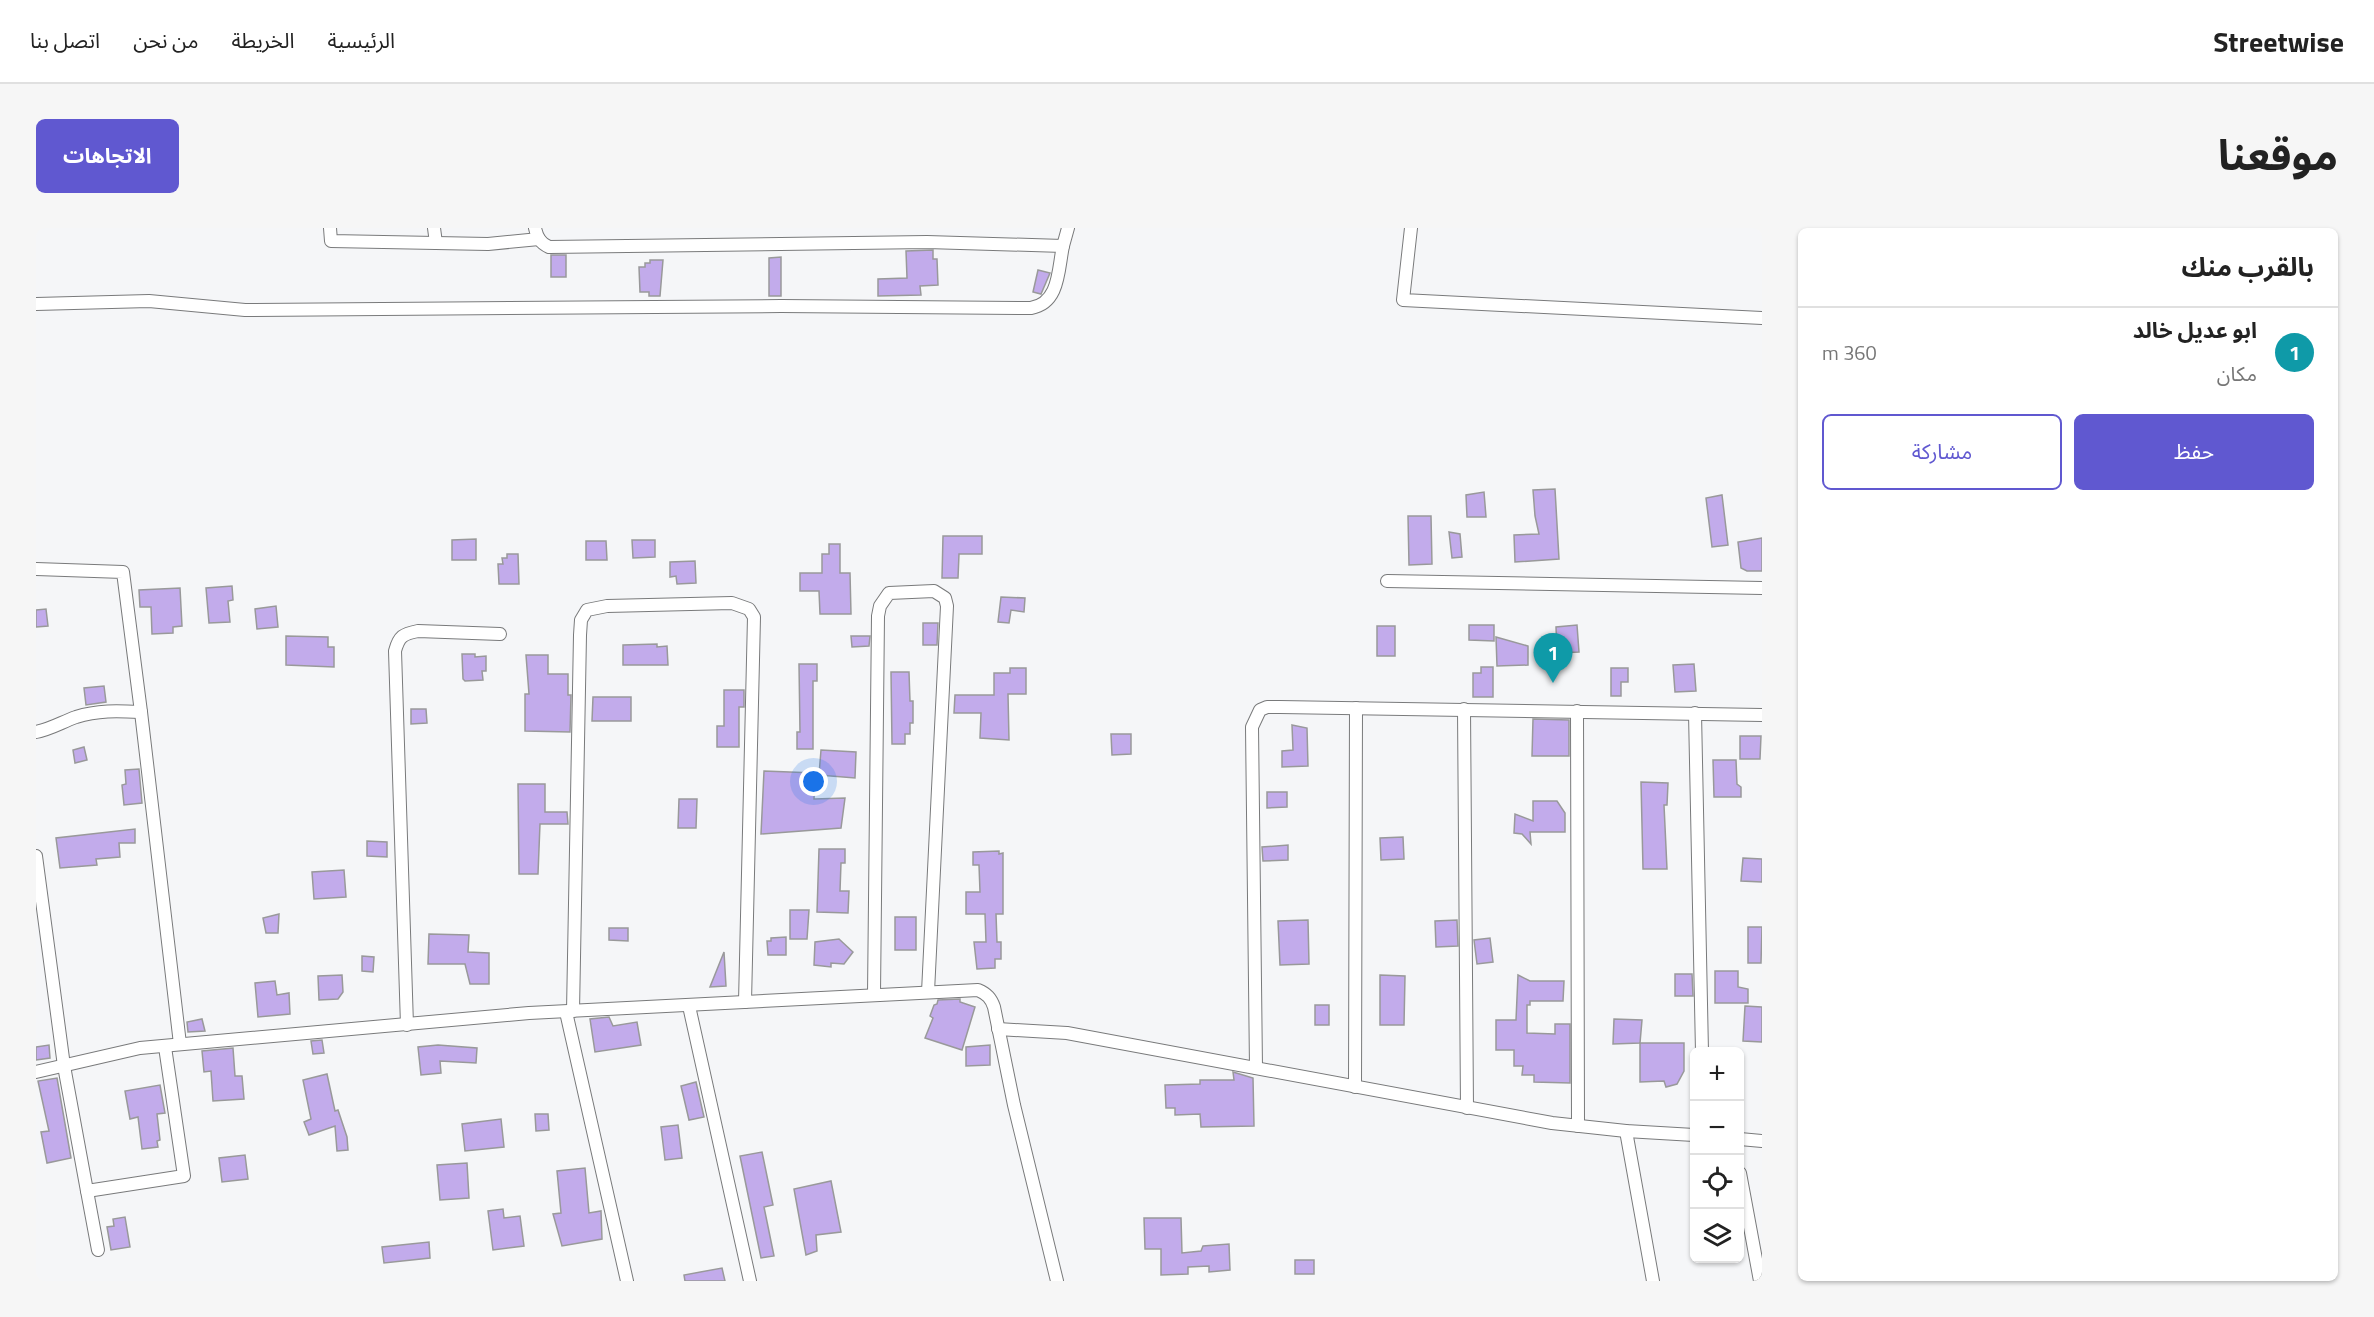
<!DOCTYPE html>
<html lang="ar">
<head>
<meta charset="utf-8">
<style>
	:root { --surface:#fff; --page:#f6f6f6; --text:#222; --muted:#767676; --line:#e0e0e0; --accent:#6058d0 }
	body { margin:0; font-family:"Titillium Web","Noto Sans Arabic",sans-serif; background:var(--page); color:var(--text); direction:rtl }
	.controls { position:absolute; right:18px; bottom:18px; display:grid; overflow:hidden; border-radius:9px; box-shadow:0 2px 4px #0004 }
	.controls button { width:54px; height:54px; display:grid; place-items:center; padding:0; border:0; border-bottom:2px solid var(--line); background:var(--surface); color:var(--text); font:30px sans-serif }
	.you { position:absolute; left:778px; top:554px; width:21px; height:21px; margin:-15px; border:4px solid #fff; border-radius:50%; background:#1a73e8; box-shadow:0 0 0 9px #1a73e833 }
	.badge { display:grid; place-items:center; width:39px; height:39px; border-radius:50%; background:var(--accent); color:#fff; font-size:20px; font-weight:700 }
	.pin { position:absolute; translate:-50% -50px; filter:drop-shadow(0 2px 3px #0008) }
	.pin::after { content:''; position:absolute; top:32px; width:21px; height:18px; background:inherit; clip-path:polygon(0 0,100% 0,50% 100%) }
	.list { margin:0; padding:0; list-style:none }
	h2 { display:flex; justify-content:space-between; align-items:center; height:78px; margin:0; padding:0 24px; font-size:26px }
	h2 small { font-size:20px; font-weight:400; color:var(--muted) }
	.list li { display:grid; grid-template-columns:39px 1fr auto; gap:18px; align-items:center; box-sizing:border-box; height:90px; padding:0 24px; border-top:2px solid var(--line) }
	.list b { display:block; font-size:22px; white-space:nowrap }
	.list p { margin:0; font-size:20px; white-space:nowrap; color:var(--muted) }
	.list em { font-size:20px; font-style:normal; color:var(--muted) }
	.actions { display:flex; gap:12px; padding:18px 24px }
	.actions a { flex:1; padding:14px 0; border:2px solid var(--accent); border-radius:9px; text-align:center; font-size:21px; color:var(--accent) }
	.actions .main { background:var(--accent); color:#fff }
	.icon { flex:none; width:33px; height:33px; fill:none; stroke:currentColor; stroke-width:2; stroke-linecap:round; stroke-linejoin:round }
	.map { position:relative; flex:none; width:1726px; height:1053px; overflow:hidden; direction:ltr; border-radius:9px }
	header { display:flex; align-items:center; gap:36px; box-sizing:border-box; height:84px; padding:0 30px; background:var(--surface); border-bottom:2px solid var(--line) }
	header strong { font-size:28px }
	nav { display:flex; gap:33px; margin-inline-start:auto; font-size:21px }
	.intro { display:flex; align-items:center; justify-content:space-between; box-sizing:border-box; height:144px; padding:0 36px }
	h1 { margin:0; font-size:42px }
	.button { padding:15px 27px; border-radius:9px; background:var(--accent); color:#fff; font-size:21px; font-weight:700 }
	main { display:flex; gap:36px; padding:0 36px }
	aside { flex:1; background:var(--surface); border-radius:9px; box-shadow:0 2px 4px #0004 }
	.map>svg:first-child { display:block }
</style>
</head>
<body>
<header>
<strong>Streetwise</strong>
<nav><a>الرئيسية</a><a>الخريطة</a><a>من نحن</a><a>اتصل بنا</a></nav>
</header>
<div class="intro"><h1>موقعنا</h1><a class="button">الاتجاهات</a></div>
<main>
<aside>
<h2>بالقرب منك<small></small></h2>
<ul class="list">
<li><span class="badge" style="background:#0f9aa8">1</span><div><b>ابو عديل خالد</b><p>مكان</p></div><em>360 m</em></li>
</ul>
<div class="actions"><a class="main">حفظ</a><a>مشاركة</a></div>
</aside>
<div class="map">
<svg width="1726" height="1053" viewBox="0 0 1726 1053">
	<rect width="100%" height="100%" fill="#f5f6f8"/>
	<!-- building -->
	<g fill="#c2abeb" stroke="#99999a" stroke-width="1.5">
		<path d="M897 22V31H901L902 57 884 58 885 67 842 68V51L871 50 870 23Z"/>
		<rect x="515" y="27" width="15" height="22"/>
		<path d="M745 29V68H733V30Z"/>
		<path d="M614 32H627L624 68H613V64H604L603 39H609V35H614Z"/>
		<path d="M1002 42 1014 45 1005 66 997 64Z"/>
		<path d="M1519 261 1523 331 1479 334 1478 307 1503 306 1499 288 1497 262Z"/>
		<path d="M1448 264 1450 289H1431L1430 267Z"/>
		<path d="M1686 267 1692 317 1676 319 1670 270Z"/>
		<path d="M1372 288H1395L1396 336 1373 337Z"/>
		<path d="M1413 304 1424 306 1426 329 1416 330Z"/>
		<path d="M907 308H946V326H923L922 350H906Z"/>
		<path d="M1726 310V343H1711L1705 340 1702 314Z"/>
		<path d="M440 311V332H416V312Z"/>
		<path d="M596 312H619V329L597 330Z"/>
		<path d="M550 313H570L571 332H550Z"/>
		<path d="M793 316H804V345H814L815 386H784L783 363H764V345H786V326H793Z"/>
		<path d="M471 326H482L483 356H463L462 336H467L466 330H471Z"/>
		<path d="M659 333 660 355 641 356 640 348 634 349V334Z"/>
		<path d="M196 358 197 372 192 373 194 394 173 395 170 360Z"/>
		<path d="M144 360 146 398 137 399V405L116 406 115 379H104L103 362Z"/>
		<path d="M965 369 989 370 988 384 975 382 973 395 962 394Z"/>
		<path d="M240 378 242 399 221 401 219 381Z"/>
		<path d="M10 381 12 398 0 399V382Z"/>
		<path d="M887 395H902L901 417H887Z"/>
		<path d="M1433 397H1458V413L1433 412Z"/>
		<path d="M1541 397 1543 424 1521 425 1520 399Z"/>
		<rect x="1341" y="398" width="18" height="30"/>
		<path d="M250 408 292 409V419H298V439L250 437Z"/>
		<path d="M815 408H834L833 418 816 419Z"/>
		<path d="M1460 409 1492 418V437L1461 438Z"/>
		<path d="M621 416V419L631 418 632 437H587V417Z"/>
		<path d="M426 426H439V429L450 428V443H446L447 452 429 453 427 451Z"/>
		<path d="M490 427H512V446H532V467H535L534 504 489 503V466H493Z"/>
		<path d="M763 436H781V453H777V521H761V504H764Z"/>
		<path d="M1658 436 1660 463 1639 464 1637 437Z"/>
		<path d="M1445 439H1457V469H1437V445H1445Z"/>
		<path d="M974 440H990V466H972L973 512 944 510 945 485H918L919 467H958V445H974Z"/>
		<path d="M1575 440H1592V454H1585V468H1575Z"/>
		<path d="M855 444H873L874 473H877V495H874V506H869V516H856Z"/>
		<path d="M68 458 70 474 50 477 48 460Z"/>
		<path d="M688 462H708V479H703V519H681V498H688Z"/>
		<path d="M557 469H595V493H556Z"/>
		<path d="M375 481H390L391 495 375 496Z"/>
		<path d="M1497 491 1533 492V528H1496Z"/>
		<path d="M1256 497 1271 500 1272 538 1246 539V523L1257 522Z"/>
		<path d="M1075 506H1095V526L1076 527Z"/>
		<path d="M1704 508H1725L1724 531H1704Z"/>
		<path d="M48 519 51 532 39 535 37 522Z"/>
		<path d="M785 522 820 524 819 550 783 547Z"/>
		<path d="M1677 532H1700L1701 556 1705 559V569H1678Z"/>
		<path d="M103 541 106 575 88 577 86 557 90 556 89 542Z"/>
		<path d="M728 543 779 545 778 571 809 570 805 600 725 606Z"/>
		<path d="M1605 554 1632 555 1631 577H1628L1631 641H1607Z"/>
		<path d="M482 556H509V584H531L532 596H504L502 646H483Z"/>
		<path d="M1231 564H1251V579L1231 580Z"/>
		<path d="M643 571H661L660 600H642Z"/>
		<path d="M1497 573H1521L1529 585V604H1494L1495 616 1486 606 1478 605 1479 586 1497 593Z"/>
		<path d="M99 601V615H83L84 629 60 631 61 637 24 640 20 610Z"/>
		<path d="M1367 609 1368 631 1345 632 1344 610Z"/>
		<path d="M331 613 351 614V629L331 628Z"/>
		<path d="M1252 617V632L1227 633 1226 619Z"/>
		<path d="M783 621H809V635H805L804 663H813L812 685 781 684Z"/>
		<path d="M963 623V626L967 625V686H960L961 714H965V731H959V740L941 741 938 714H950L949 686H930V664H944L943 637H937V624Z"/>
		<path d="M1707 630 1726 631V654L1705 653Z"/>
		<path d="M308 642 310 669 278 671 276 644Z"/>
		<path d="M754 682H773L771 711H754Z"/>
		<path d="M243 686 242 705H230L227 690Z"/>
		<rect x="859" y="689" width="21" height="33"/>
		<path d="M1272 692 1273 736 1244 737 1242 693Z"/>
		<path d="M1421 692 1422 718 1400 719 1399 693Z"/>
		<path d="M1712 699H1726L1725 735H1712Z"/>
		<path d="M573 700H592V713L573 712Z"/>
		<path d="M393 706 433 707 432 724 453 725V756H434L429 736H392Z"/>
		<path d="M750 709V727H732L731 713H735V710Z"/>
		<path d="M1454 710 1457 734 1441 736 1438 712Z"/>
		<path d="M803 711 817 724 808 736 795 735V739L778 737 779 714Z"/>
		<path d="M688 724 690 758 674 759Z"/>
		<path d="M326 728 338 729 337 744 326 743Z"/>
		<path d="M1679 743H1702V759L1712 761V775H1679Z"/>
		<path d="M1639 746H1656L1657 768H1639Z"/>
		<path d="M306 747 307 764 302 771 283 772 282 748Z"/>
		<path d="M1344 747 1369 748 1368 797H1344Z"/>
		<path d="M1482 747 1494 753H1528L1527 773H1494V777H1491V805L1519 806V796H1534V855L1498 854V847H1486L1487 838H1478V822H1460V792H1480Z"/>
		<path d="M239 753 241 767 253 765 254 786 222 789 219 755Z"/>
		<path d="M924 771V774L939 779 926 822 889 810 897 790 894 788 898 777 901 776 902 772Z"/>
		<rect x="1279" y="777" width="14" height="20"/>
		<path d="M1709 778 1726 779V814L1707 813Z"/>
		<path d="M573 789 577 798 601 794 605 817 559 824 554 791Z"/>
		<path d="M166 791 169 803 152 804 151 794Z"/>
		<path d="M1578 791 1606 792 1604 815 1577 816Z"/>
		<path d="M286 812 288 825 277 826 275 813Z"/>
		<path d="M1604 815H1648V843L1641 856 1630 859 1628 853 1604 854Z"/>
		<path d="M13 817 14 830 0 832V819Z"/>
		<path d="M402 817 441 820 440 835 404 833 405 845 385 847 382 819Z"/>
		<path d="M954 817V837L930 838V819Z"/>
		<path d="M197 820 199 848H206L208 871 177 873 175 843 168 844 166 823Z"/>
		<path d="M1197 844 1217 850 1218 898 1165 899 1164 886 1139 887V880H1130L1129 857 1164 856V852H1198Z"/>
		<path d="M291 846 299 883 302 882 311 909 312 922 301 923 299 898 273 907 268 894 275 891 267 852Z"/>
		<path d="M21 850 35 930 11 935 5 904 13 903 2 853Z"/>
		<path d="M660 854 668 889 653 892 645 858Z"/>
		<path d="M124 857 129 885 121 886 124 912 121 913 122 919 106 921 102 889 94 891 89 863Z"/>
		<path d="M499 886H512L513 902 500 903Z"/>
		<path d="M465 891 468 919 429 923 426 896Z"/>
		<path d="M642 897 646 930 629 932 625 899Z"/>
		<path d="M726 924 737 977 728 979 738 1028 725 1030 704 928Z"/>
		<path d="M209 927 212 951 186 954 183 930Z"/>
		<path d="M431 935 433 970 404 972 401 937Z"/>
		<path d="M549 940 553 985 565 983 566 1011 526 1018 517 986 525 985 521 943Z"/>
		<path d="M795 953 805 1004 780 1007 781 1023 770 1027 758 961Z"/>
		<path d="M467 981 468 990 484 988 488 1018 457 1022 452 983Z"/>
		<path d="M89 989 94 1019 75 1022 71 999 78 998 77 991Z"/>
		<path d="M1108 990H1145L1146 1025 1165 1023 1167 1018 1193 1016 1194 1042 1173 1044V1038L1152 1039V1046L1125 1047V1021H1109Z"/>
		<path d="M393 1014 394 1030 348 1035 346 1019Z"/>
		<rect x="1259" y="1032" width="19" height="14"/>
		<path d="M686 1040 689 1053H649L648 1047Z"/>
	</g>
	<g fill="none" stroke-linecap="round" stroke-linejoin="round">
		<defs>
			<g id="street">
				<path d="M294 0 295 13 452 16 503 11"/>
				<path d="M398 0 400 15"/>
				<path d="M499 0C501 9 504 15 513 19L891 14 1027 18 1032 0"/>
				<path d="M1375 0 1367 72 1726 90"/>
				<path d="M0 76 113 73 209 82 745 78 995 80C1024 75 1022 41 1027 18"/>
				<path d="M0 341 87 344 105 484 144 816"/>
				<path d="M1351 353 1726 360"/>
				<path d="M1428 481 1431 880"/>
				<path d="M1541 483 1542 898"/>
				<path d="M1659 485 1666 824"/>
				<path d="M0 504C15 501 26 494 40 489 62 482 82 483 105 484"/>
				<path d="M0 628 28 838 51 963 148 948 129 819"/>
				<path d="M838 766 842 388 844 378 853 365 898 363 909 370 911 378 892 764"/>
				<path d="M653 778 714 1053"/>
				<path d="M537 783 544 407 545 392 551 382 571 378 696 375 713 381 718 389 709 774"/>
				<path d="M530 784 591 1053"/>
				<path d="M371 797 359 423C363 408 367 406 382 403L464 406"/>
				<path d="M962 801 1031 805 1516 895 1590 903 1658 907"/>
				<path d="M1220 840 1216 499 1224 482 1231 479H1244L1726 487"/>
				<path d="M0 844 104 820 493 785 942 762C951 766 955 770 958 779L978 877 1021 1053"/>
				<path d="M1319 859 1320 480"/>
				<path d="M1590 903 1617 1053"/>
				<path d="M1704 911 1726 913"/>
				<path d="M1704 945 1724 1053"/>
				<path d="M51 963 62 1022"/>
			</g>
		</defs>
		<!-- street casing -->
		<use href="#street" stroke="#797a7b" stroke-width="14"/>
		<!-- street -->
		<use href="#street" stroke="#fff" stroke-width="12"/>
	</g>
</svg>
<div class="controls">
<button>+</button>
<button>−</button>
<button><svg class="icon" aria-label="locate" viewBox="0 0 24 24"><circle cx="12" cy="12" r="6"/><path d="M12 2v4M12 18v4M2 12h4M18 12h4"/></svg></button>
<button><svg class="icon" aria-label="layers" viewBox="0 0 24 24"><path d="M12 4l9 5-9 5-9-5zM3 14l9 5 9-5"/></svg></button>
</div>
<div class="you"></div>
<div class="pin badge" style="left:1517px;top:455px;background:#0f9aa8">1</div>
</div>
</main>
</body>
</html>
